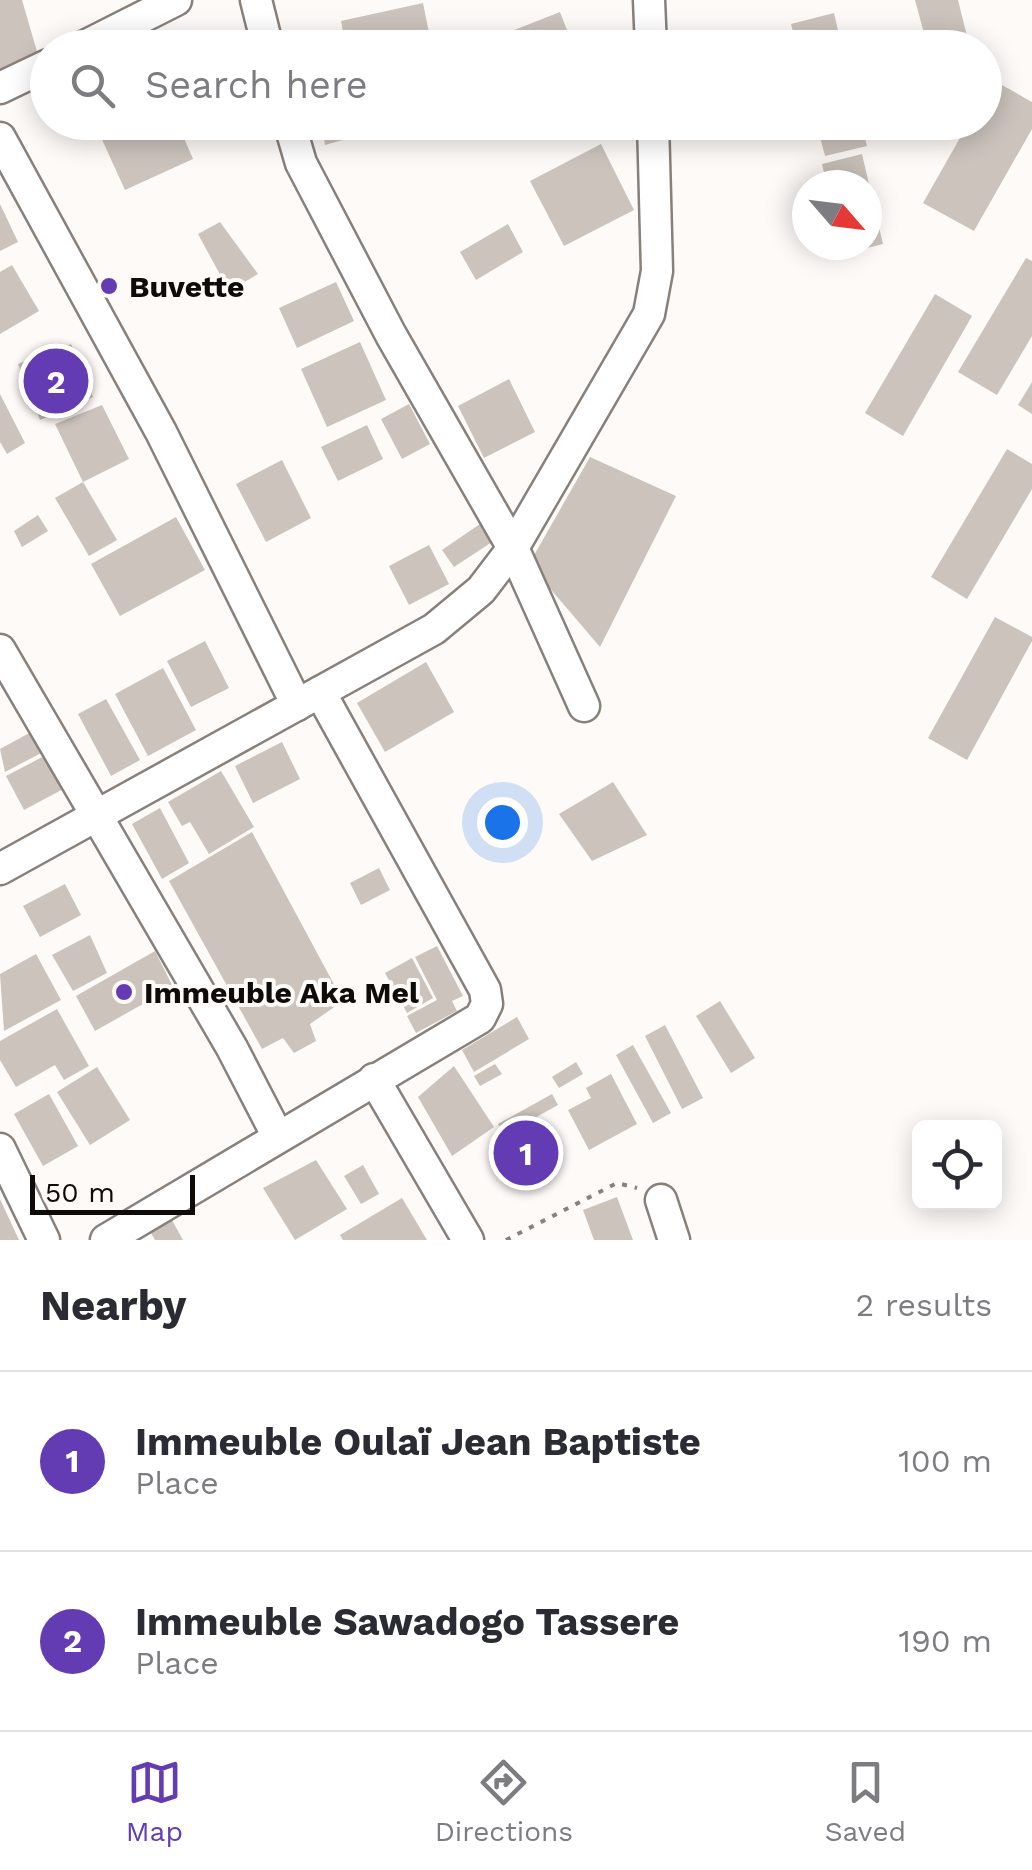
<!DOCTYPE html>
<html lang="en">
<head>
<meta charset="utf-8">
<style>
	:root { --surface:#fff; --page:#f7f7f7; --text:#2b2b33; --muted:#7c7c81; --line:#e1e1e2; --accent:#633bb3 }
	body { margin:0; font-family:"Work Sans",sans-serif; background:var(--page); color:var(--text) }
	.controls { position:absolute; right:30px; bottom:30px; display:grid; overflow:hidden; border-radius:15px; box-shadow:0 5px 25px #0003 }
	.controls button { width:90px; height:90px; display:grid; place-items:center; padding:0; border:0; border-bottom:2px solid var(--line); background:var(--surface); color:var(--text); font:50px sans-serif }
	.compass { position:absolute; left:792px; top:170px; width:90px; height:90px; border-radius:50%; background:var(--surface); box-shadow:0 5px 25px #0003; rotate:118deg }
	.scale { position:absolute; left:30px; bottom:25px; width:165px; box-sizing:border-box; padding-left:10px; border:5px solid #0e0b09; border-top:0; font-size:28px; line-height:35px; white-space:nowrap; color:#0e0b09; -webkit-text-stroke:8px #fefaf8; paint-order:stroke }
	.you { position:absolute; left:502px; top:822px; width:35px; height:35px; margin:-25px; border:8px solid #fff; border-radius:50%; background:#1a73e8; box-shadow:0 0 0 15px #1a73e833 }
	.badge { display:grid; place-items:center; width:65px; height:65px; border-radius:50%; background:var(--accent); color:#fff; font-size:32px; font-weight:700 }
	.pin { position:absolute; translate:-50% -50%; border:5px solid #fff; box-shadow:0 2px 10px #0006 }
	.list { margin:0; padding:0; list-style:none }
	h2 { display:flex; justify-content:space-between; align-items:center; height:130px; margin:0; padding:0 40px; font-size:42px }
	h2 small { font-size:32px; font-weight:400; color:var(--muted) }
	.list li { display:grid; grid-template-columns:65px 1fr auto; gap:30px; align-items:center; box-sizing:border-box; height:180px; padding:0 40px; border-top:2px solid var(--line) }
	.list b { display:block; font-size:38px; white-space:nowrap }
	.list p { margin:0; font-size:32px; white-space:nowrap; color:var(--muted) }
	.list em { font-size:32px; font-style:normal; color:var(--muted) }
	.icon { flex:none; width:55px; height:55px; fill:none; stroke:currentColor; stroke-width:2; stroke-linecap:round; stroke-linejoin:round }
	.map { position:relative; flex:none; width:1032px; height:1240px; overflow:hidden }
	.search { position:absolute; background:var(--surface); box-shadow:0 5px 25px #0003; left:30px; right:30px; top:30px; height:110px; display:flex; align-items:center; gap:25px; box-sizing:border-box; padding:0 35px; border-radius:55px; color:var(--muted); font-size:38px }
	.sheet { height:490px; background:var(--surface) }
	nav { display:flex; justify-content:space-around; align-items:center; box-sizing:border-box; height:140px; border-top:2px solid var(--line); background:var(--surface); font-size:28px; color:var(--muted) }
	nav a { display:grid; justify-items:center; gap:5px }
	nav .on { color:var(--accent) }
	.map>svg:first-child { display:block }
</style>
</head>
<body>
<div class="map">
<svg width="1032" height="1240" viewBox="0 0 1032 1240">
	<rect width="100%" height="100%" fill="#fefaf8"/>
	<!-- building -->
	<g fill="#cbc3bc">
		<path d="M0 0H22L38 55 0 73Z"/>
		<path d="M915 0H958L970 48H928Z"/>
		<path d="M423 3 432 48H346L341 21Z"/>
		<path d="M560 12 574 48H471V47Z"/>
		<path d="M834 13 842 48H797L791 24Z"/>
		<path d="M993 80 1032 102V129L974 231 923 203 969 122H984V96Z"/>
		<path d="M94 122H177L193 159 125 190Z"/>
		<path d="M321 122H399V124L325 145Z"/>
		<path d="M816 122H861L867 146 825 156Z"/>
		<path d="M601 144 634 210 564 246 530 181Z"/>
		<path d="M862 154 883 244 843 254 841 245H867V185H827L822 164Z"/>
		<path d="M0 204 18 242 0 251Z"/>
		<path d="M220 222 258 274 229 291 198 234Z"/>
		<path d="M508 224 523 252 476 280 460 252Z"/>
		<path d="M1026 258 1032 261V336L997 395 958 372Z"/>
		<path d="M12 265 39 311 0 334V272Z"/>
		<path d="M336 282 354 321 297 348 279 308Z"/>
		<path d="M935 294 972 316 903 436 865 413Z"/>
		<path d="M360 342 386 400 327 427 301 369Z"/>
		<path d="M71 344 93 397 40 420 18 364Z"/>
		<path d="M509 379 535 432 484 458 458 406Z"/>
		<path d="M1032 382V414L1018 405Z"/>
		<path d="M0 394 25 443 7 454 0 442Z"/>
		<path d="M409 404 430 444 402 459 381 419Z"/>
		<path d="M102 405 129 459 83 482 55 424Z"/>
		<path d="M367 425 383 459 338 481 321 447Z"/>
		<path d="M1007 449 1032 464V489L967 599 931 577Z"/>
		<path d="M590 457 676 496 600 647 529 564Z"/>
		<path d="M282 460 311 518 266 542 236 484Z"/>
		<path d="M83 482 117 540 89 556 55 498Z"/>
		<path d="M38 515 48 531 22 547 14 531Z"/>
		<path d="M176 517 205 570 120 616 91 564Z"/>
		<path d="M480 524 492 542 454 567 442 550Z"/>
		<path d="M429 545 449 584 409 605 389 566Z"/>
		<path d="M995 617 1032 637V641L967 760 928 738Z"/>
		<path d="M205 641 229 688 191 707 167 661Z"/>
		<path d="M426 662 454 712 385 752 357 703Z"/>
		<path d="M163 668 196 730 148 756 115 694Z"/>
		<path d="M106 699 140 760 111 776 78 714Z"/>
		<path d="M33 731 43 752 5 772 0 749Z"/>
		<path d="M282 742 300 779 253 803 235 766Z"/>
		<path d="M50 753 67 787 24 810 6 776Z"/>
		<path d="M221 771 254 827 209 854 190 822 182 826 168 802Z"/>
		<path d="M613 782 647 835 592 861 559 814Z"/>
		<path d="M160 808 189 863 162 879 132 824Z"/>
		<path d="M252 832 343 1001 310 1024 316 1041 294 1053 283 1038 262 1049 169 881Z"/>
		<path d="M379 868 390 890 361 905 350 883Z"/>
		<path d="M65 884 81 915 40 937 23 906Z"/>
		<path d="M90 935 107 973 73 991 52 955Z"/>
		<path d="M437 946 463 996 452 1001 457 1011 416 1033 407 1016 437 1000 415 957Z"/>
		<path d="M155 951 173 987 95 1031 76 996Z"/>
		<path d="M36 954 61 1000 4 1031 0 974Z"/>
		<path d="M412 958 433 998 407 1013 385 973Z"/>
		<path d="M720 1001 755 1058 731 1073 696 1016Z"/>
		<path d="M57 1009 89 1066 64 1080 55 1065 16 1087 0 1060V1041Z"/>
		<path d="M517 1017 529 1039 474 1072 462 1050Z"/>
		<path d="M665 1025 703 1098 682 1109 645 1036Z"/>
		<path d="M633 1045 671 1113 653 1123 616 1055Z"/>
		<path d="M576 1062 583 1074 559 1088 552 1077Z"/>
		<path d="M495 1064 502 1074 480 1086 474 1076Z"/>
		<path d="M454 1066 494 1127 452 1156 418 1097Z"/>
		<path d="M97 1067 130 1120 90 1145 57 1092Z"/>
		<path d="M611 1074 637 1124 589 1150 568 1110 591 1098 586 1088Z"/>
		<path d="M49 1094 78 1146 43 1166 14 1114Z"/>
		<path d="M552 1094 558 1105 504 1135 498 1124Z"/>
		<path d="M525 1125 549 1169 537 1176 528 1161 519 1166 508 1146 517 1141 513 1132Z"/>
		<path d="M316 1160 347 1209 295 1240 263 1188Z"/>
		<path d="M363 1165 379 1194 361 1204 344 1176Z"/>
		<path d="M617 1197 633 1240H594L583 1210Z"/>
		<path d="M402 1198 427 1240H343L340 1235Z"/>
		<path d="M0 1199 19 1240H0Z"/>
		<path d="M168 1213 183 1240H155L147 1226Z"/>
	</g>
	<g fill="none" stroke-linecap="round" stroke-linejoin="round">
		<defs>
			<g id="minor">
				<path d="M256 0 268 48"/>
				<path d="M649 0 651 48"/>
				<path d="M81 48 176 0"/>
				<path d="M0 88 48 65"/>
				<path d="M289 122 301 163 391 335 513 548 584 706"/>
				<path d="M0 138 161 432 297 705"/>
				<path d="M0 650 232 1048 277 1135"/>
				<path d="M0 869 434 629 481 590 513 548 649 314 657 271 653 122"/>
				<path d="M374 1079 468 1240"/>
				<path d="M0 1149 44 1240"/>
				<path d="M661 1200 674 1240"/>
				<path d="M106 1240 480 1018 487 1004 485 990 320 692"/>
			</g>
		</defs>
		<!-- minor casing -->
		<use href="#minor" stroke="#88807a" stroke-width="35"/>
		<!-- path -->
		<path stroke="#868280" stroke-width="4" stroke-dasharray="5 8" stroke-linecap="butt" d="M506 1240 617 1183 637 1188"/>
		<!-- minor -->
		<use href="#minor" stroke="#fff" stroke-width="30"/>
	</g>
	<!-- markers -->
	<g fill="#633bb3" stroke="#fefaf8" stroke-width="4">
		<circle cx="109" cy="286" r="10"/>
		<circle cx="124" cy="992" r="10"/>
	</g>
	<g text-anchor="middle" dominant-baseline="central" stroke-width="8" stroke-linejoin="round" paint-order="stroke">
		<!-- poi labels -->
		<g font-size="30" font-weight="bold" fill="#0e0b09" stroke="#fefaf8" text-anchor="start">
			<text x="129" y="286">Buvette</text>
			<text x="144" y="992">Immeuble Aka Mel</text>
		</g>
	</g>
</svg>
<div class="controls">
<button><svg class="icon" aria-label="locate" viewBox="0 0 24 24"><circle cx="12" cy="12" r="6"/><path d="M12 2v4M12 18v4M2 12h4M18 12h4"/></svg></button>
</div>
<svg class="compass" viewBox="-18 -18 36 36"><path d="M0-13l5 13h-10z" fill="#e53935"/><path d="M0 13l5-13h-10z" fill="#7c7c81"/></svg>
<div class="scale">50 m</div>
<div class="you"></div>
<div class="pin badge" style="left:526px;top:1153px">1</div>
<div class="pin badge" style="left:56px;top:381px">2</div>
<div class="search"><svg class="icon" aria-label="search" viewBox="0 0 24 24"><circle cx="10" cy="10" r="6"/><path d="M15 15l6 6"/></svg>Search here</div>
</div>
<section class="sheet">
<h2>Nearby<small>2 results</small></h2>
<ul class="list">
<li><span class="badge">1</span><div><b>Immeuble Oulaï Jean Baptiste</b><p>Place</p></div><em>100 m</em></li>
<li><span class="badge">2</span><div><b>Immeuble Sawadogo Tassere</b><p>Place</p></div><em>190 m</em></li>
</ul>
</section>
<nav>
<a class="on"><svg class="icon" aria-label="map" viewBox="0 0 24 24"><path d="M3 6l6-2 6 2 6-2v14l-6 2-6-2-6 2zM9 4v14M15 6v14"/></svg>Map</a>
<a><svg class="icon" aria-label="directions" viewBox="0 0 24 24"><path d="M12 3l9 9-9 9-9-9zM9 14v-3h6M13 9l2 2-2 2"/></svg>Directions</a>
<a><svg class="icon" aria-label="saved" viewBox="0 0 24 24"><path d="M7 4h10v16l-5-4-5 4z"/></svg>Saved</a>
</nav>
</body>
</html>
